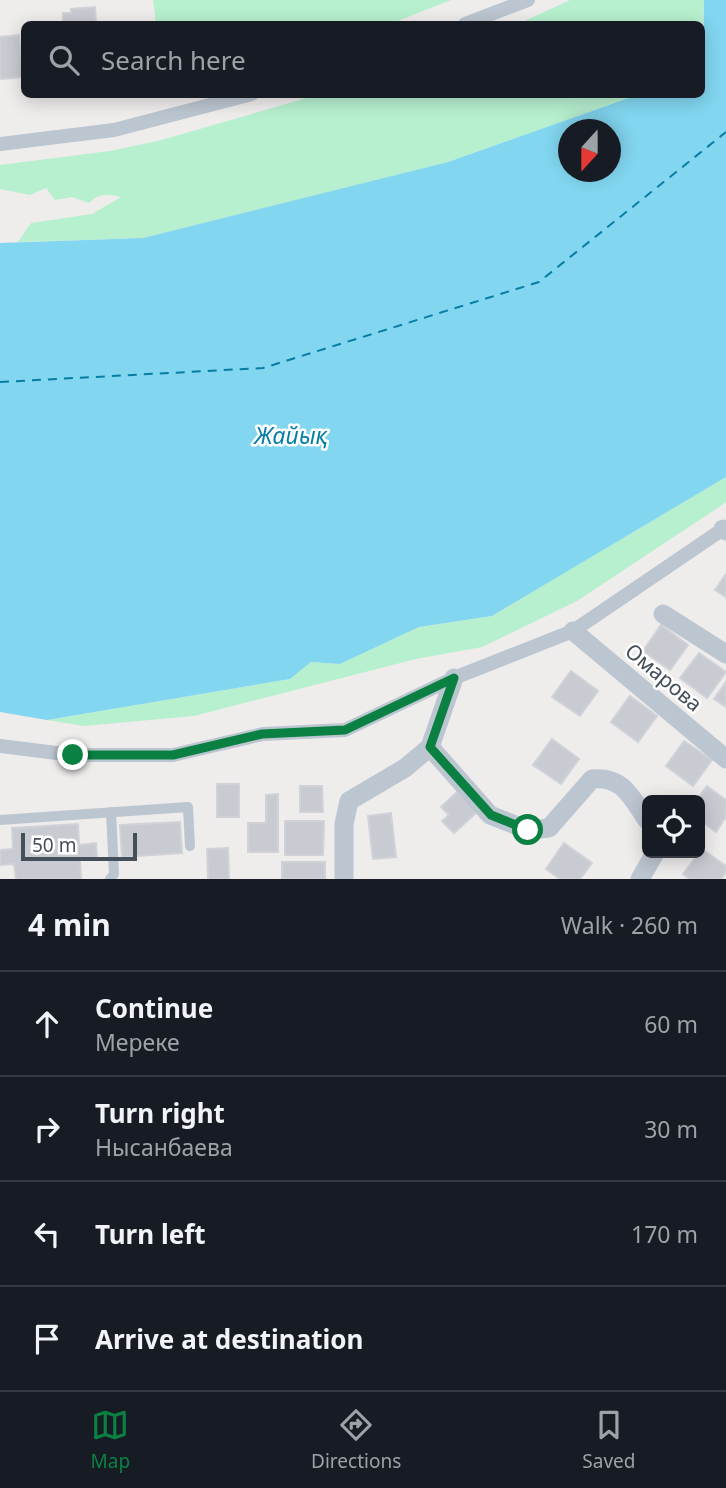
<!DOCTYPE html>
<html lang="en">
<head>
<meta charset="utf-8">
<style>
	:root { --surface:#171b24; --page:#20242c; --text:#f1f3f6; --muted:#9ea1a6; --line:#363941; --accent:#0b8043 }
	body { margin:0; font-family:"Noto Sans",sans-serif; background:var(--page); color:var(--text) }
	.controls { position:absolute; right:21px; bottom:21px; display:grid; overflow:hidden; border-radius:10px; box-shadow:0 4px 18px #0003 }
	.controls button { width:63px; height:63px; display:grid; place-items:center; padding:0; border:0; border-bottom:2px solid var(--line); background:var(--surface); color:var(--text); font:35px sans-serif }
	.compass { position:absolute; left:558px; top:119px; width:63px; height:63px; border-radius:50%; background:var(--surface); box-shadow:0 4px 18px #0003; rotate:201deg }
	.scale { position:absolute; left:21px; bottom:18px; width:116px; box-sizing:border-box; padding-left:7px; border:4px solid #444f5a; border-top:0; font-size:19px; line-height:24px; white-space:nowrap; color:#444f5a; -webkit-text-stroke:5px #fff; paint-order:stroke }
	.stop { position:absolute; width:21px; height:21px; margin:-16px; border:5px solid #0b8043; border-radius:50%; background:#fff }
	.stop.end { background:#0b8043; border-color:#fff; box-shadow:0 2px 7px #0008 }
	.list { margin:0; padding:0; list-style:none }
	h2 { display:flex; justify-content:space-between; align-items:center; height:91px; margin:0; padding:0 28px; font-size:30px }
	h2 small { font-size:23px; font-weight:400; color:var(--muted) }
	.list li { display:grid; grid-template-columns:46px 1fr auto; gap:21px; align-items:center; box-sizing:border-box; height:105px; padding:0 28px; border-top:2px solid var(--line) }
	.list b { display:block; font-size:26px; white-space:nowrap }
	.list p { margin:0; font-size:23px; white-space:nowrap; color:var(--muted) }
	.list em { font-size:23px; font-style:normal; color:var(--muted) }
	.icon { flex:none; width:38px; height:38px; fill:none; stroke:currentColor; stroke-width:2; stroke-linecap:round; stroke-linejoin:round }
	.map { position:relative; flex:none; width:726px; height:879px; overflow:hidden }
	.search { position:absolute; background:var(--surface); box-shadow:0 4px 18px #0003; left:21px; right:21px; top:21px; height:77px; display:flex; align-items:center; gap:18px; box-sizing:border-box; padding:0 24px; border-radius:10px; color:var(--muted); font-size:26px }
	.sheet { height:511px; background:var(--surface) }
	nav { display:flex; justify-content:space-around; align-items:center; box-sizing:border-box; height:98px; border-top:2px solid var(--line); background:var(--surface); font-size:19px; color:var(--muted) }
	nav a { display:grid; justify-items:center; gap:4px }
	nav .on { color:var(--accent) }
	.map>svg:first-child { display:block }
</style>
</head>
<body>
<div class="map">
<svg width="726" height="879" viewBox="0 0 726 879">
	<rect width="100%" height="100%" fill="#efecec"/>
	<!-- green -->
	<g fill="#b7f0cf">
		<path d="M153 0H451L390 24H156Z"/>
		<path d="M570 0H704L702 40V24H518Z"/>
		<path d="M317 95H637L448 162 143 238 18 242 31 223 92 214 121 197C108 194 100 192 89 203L72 197 55 200 46 188 30 195 0 189V165L110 151 158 141Z"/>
		<path d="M726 477V502L719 507 577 601 482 647 416 659 194 716 84 726 47 720 290 679 311 662 340 664 419 627 492 616Z"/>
	</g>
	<!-- water -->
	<path fill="#82d6f0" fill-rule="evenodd" d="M704 0H726V477L492 616 419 627 340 664 311 662 290 679 47 720 0 712V243L143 238 448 162 637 95 702 94ZM568 130H610V172H568Z"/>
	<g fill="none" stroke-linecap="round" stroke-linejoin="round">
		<!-- ferry -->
		<path stroke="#067ea4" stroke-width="2" stroke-dasharray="9 7" stroke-linecap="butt" d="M0 382 263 368 539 282 726 132"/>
	</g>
	<!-- building -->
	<g fill="#c9cbd2" stroke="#d0d2d8" stroke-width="2">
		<path d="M95 7 96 24H63V13H71V9Z"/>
		<path d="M19 35 23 77 0 79V37Z"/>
		<path d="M726 574V597L715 590Z"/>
		<path d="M661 625 688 645 670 670 643 651Z"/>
		<path d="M699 653 726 672 707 698 680 678Z"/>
		<path d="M571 671 598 691 580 716 552 697Z"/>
		<path d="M726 682V707L714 699Z"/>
		<path d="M630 696 657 716 638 742 611 722Z"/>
		<path d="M552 739 579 759 561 784 533 765Z"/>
		<path d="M684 741 712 760 693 786 666 766Z"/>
		<rect x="217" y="784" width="22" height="33"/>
		<path d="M300 786H322L323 812H300Z"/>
		<path d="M707 786 726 800V817L716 832 700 820V800H697Z"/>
		<path d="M458 791 477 812 454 833 442 821 449 815 441 807Z"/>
		<path d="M278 794V852H248V823H266V795Z"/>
		<path d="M391 813 396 857 373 859 368 816Z"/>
		<path d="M285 821H324L323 855H285Z"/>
		<path d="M180 822 182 853 122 857 120 825Z"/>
		<path d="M78 824 79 845 96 843 97 858 80 859 81 879H16L14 864 0 865V850L13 849 12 828Z"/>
		<path d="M564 843 592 863 580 879H560L546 869Z"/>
		<path d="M228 848 229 879H208L207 849Z"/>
		<path d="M702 849 726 866V872L721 879H690L683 874Z"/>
		<rect x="282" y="862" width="43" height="17"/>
	</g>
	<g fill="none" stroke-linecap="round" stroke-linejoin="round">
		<!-- service -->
		<g stroke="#bcc6d0" stroke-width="10">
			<path d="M0 820 188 807 190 846"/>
			<path d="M110 879 114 874 111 812"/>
		</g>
		<!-- pedestrian -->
		<g stroke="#bcc6d0" stroke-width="14">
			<path d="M465 24 528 0"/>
			<path d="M0 144 114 130 252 94"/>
			<path d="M0 746 73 755H173L263 734 345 730 454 678 573 631 726 527"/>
		</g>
		<!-- minor -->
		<g stroke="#bcc6d0" stroke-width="19">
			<path d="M723 529 726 531"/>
			<path d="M663 614 726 654"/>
			<path d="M573 631 726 759"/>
			<path d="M430 747 490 815 528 830 549 828 592 779C623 776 631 797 647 820"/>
			<path d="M344 879V824L349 801 405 768 430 747 454 678"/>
			<path d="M640 879 655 853"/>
		</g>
	</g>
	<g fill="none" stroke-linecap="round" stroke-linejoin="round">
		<!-- route -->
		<path stroke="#0b8043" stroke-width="9" d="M73 755H173L262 734 345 730 454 678 430 747 491 815 528 830"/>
	</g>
	<g text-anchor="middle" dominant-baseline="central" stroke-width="5" stroke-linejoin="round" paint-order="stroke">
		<!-- street labels -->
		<g font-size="21" fill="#444f5a" stroke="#fff">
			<text transform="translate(664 677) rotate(40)">Омарова</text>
		</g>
		<!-- water labels -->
		<g font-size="23" font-style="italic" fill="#067ea4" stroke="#fff">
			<text x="291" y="435">Жайық</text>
		</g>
	</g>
</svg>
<div class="controls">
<button><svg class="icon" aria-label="locate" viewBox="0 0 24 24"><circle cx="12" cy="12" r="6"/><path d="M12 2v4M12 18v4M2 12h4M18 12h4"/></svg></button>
</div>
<svg class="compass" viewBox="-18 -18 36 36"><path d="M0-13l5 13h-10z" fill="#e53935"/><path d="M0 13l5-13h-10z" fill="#9ea1a6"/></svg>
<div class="scale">50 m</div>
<div class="stop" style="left:528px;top:830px"></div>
<div class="stop end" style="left:73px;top:755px"></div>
<div class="search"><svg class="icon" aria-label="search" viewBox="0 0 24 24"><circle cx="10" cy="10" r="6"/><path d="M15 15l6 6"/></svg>Search here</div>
</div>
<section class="sheet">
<h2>4 min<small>Walk · 260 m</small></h2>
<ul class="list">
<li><svg class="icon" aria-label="ahead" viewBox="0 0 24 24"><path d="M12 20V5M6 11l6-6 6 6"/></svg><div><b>Continue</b><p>Мереке</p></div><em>60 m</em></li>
<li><svg class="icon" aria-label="right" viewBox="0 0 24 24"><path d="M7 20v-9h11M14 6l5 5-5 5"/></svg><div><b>Turn right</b><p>Нысанбаева</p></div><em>30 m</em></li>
<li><svg class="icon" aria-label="left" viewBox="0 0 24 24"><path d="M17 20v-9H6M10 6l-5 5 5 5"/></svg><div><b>Turn left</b></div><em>170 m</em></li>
<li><svg class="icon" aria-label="arrive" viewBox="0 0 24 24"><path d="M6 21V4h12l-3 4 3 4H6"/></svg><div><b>Arrive at destination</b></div></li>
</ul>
</section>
<nav>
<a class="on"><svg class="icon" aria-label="map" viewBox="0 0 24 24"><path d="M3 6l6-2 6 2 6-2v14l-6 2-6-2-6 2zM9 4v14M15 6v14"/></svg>Map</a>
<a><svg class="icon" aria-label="directions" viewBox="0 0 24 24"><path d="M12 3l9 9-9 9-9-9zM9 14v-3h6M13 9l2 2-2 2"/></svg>Directions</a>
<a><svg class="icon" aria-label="saved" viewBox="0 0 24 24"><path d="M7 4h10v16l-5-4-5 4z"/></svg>Saved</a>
</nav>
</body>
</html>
